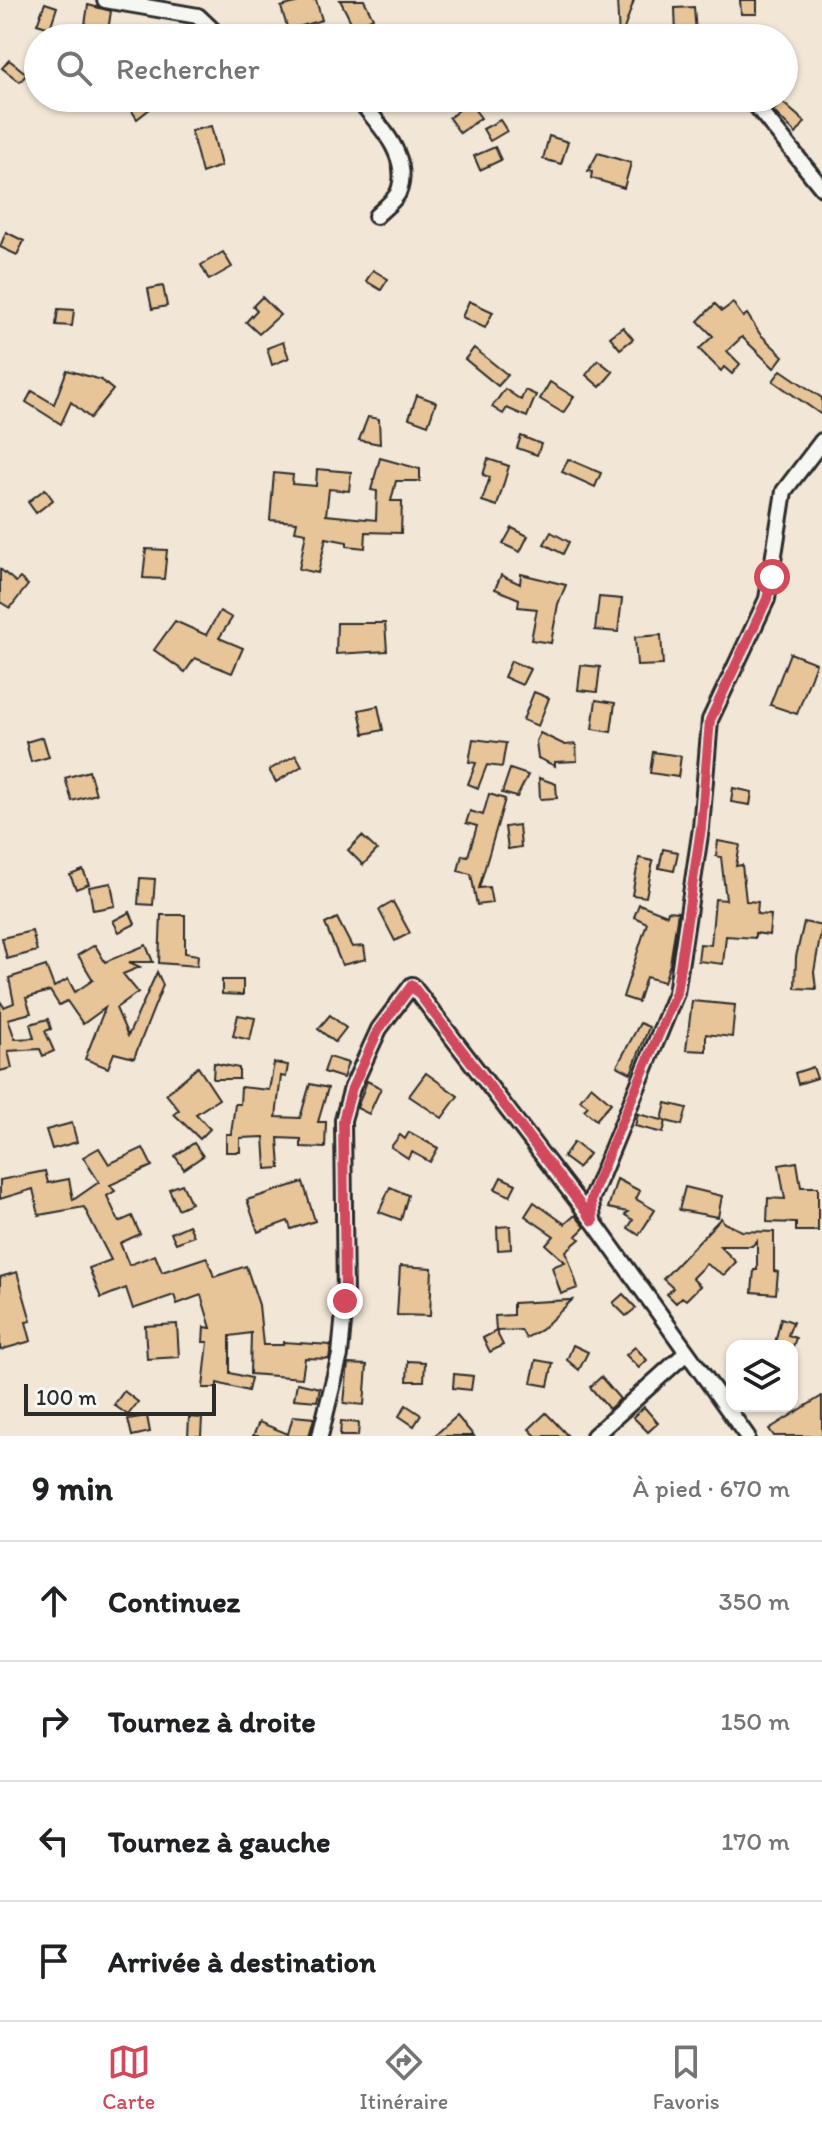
<!DOCTYPE html>
<html lang="fr">
<head>
<meta charset="utf-8">
<style>
	:root { --surface:#fff; --page:#f6f6f6; --text:#202124; --muted:#757577; --line:#e0e0e0; --accent:#d1495b }
	body { margin:0; font-family:Itim,sans-serif; background:var(--page); color:var(--text) }
	.controls { position:absolute; right:24px; bottom:24px; display:grid; overflow:hidden; border-radius:16px; box-shadow:0 2px 6px #0004 }
	.controls button { width:72px; height:72px; display:grid; place-items:center; padding:0; border:0; border-bottom:2px solid var(--line); background:var(--surface); color:var(--text); font:40px sans-serif }
	.scale { position:absolute; left:24px; bottom:20px; width:192px; box-sizing:border-box; padding-left:8px; border:4px solid #2b2b2b; border-top:0; font-size:22px; line-height:28px; white-space:nowrap; color:#2b2b2b; -webkit-text-stroke:6px #f6f6f2; paint-order:stroke }
	.stop { position:absolute; width:24px; height:24px; margin:-18px; border:6px solid #d1495b; border-radius:50%; background:#fff }
	.stop.end { background:#d1495b; border-color:#fff; box-shadow:0 2px 8px #0008 }
	.list { margin:0; padding:0; list-style:none }
	h2 { display:flex; justify-content:space-between; align-items:center; height:104px; margin:0; padding:0 32px; font-size:34px }
	h2 small { font-size:26px; font-weight:400; color:var(--muted) }
	.list li { display:grid; grid-template-columns:52px 1fr auto; gap:24px; align-items:center; box-sizing:border-box; height:120px; padding:0 32px; border-top:2px solid var(--line) }
	.list b { display:block; font-size:30px; white-space:nowrap }
	.list em { font-size:26px; font-style:normal; color:var(--muted) }
	.icon { flex:none; width:44px; height:44px; fill:none; stroke:currentColor; stroke-width:2; stroke-linecap:round; stroke-linejoin:round }
	.map { position:relative; flex:none; width:822px; height:1436px; overflow:hidden }
	.search { position:absolute; background:var(--surface); box-shadow:0 2px 6px #0004; left:24px; right:24px; top:24px; height:88px; display:flex; align-items:center; gap:20px; box-sizing:border-box; padding:0 28px; border-radius:44px; color:var(--muted); font-size:30px }
	.sheet { height:584px; background:var(--surface) }
	nav { display:flex; justify-content:space-around; align-items:center; box-sizing:border-box; height:112px; border-top:2px solid var(--line); background:var(--surface); font-size:22px; color:var(--muted) }
	nav a { display:grid; justify-items:center; gap:4px }
	nav .on { color:var(--accent) }
	.map>svg:first-child { display:block }
</style>
</head>
<body>
<div class="map">
<svg width="822" height="1436" viewBox="0 0 822 1436">
	<rect width="100%" height="100%" fill="#f2e7d7"/>
	<filter id="ink" filterUnits="userSpaceOnUse"><feTurbulence type="fractalNoise" baseFrequency=".0125" numOctaves="2"/><feDisplacementMap in="SourceGraphic" scale="16" xChannelSelector="R" yChannelSelector="G"/><feConvolveMatrix kernelMatrix="1 2 1 2 8 2 1 2 1" color-interpolation-filters="sRGB"/></filter>
	<g filter="url(#ink)">
		<!-- building -->
		<g fill="#e8c599" stroke="#2b2b2b" stroke-width="2">
			<path d="M306 0H316L322 20 288 30 281 7Z"/>
			<path d="M340 0H364L373 18 354 28Z"/>
			<path d="M617 0H634L621 38H619Z"/>
			<path d="M740 0H757V14H741Z"/>
			<path d="M45 3 57 7 50 28 37 24Z"/>
			<path d="M88 5 111 11 107 38H83Z"/>
			<path d="M694 7 696 34 676 35 675 8Z"/>
			<path d="M9 60 27 74 20 82 2 68Z"/>
			<path d="M124 98H144L151 108 137 119Z"/>
			<path d="M469 102 481 118 460 133 449 118Z"/>
			<path d="M782 102 805 122 796 134 773 111Z"/>
			<path d="M500 120 507 131 490 141 483 129Z"/>
			<path d="M211 126 221 166 202 173 191 131Z"/>
			<path d="M549 136 568 142 561 164 543 159Z"/>
			<path d="M495 147 501 160 480 170 474 156Z"/>
			<path d="M598 153 631 163 624 188 591 178 592 172 588 171Z"/>
			<path d="M6 232 24 241 17 255 0 247Z"/>
			<path d="M223 252 232 267 209 280 201 265Z"/>
			<path d="M373 270 388 279 381 290 366 281Z"/>
			<path d="M163 286 167 306 152 309 148 289Z"/>
			<path d="M262 297 280 315 259 334 246 322 257 310 253 306Z"/>
			<path d="M469 301 493 312 485 328 462 317Z"/>
			<path d="M733 303 743 317 747 314 760 334 783 356 774 368 742 337 727 351 740 364 732 374 724 367 721 371 699 349 713 336 698 321 715 304 722 311Z"/>
			<path d="M58 309 74 310 72 326 56 325Z"/>
			<path d="M623 327 633 339 620 349 610 337Z"/>
			<path d="M283 342 289 358 272 365 267 348Z"/>
			<path d="M474 348 508 375 498 386 465 359Z"/>
			<path d="M598 360 613 372 600 387 586 375Z"/>
			<path d="M67 370 101 380 113 390 90 418 71 402 61 424 26 402 32 391 54 404Z"/>
			<path d="M781 370 822 398V415L773 381Z"/>
			<path d="M550 382 574 397 563 413 540 399Z"/>
			<path d="M505 389 521 400 525 390 536 395 527 417 507 408 503 414 492 407Z"/>
			<path d="M417 395 436 402 428 425 409 418Z"/>
			<path d="M368 417 379 419 380 444 359 440Z"/>
			<path d="M521 436 541 444 537 455 517 448Z"/>
			<path d="M380 458 420 469V481H396L391 501H402L401 533 366 532 365 548 347 546V542L326 538 318 573 299 569 306 533 295 531 297 522 270 520 274 473 293 475 292 484 316 486 317 469 351 472 349 491 329 489 326 515 376 520 377 491 371 490Z"/>
			<path d="M488 459 509 466 497 506 482 501 490 477 483 475Z"/>
			<path d="M568 459 601 473 595 487 562 472Z"/>
			<path d="M45 489 53 500 36 513 28 502Z"/>
			<path d="M512 528 528 536 520 552 503 544Z"/>
			<path d="M551 532 569 542 563 554 544 544Z"/>
			<path d="M146 549 167 550 164 579 143 578Z"/>
			<path d="M0 569 16 582 20 578 28 585 10 608 0 602Z"/>
			<path d="M521 574 566 585 558 604 551 643 531 640 537 609 518 607 519 599 495 589 501 575 520 584Z"/>
			<path d="M599 597 622 599 618 632 595 630Z"/>
			<path d="M220 611 232 618 219 638 243 648 232 673 195 658 185 672 154 650 175 621 206 635Z"/>
			<path d="M337 623H385L387 651 336 654Z"/>
			<path d="M661 635 663 665 637 666 635 637Z"/>
			<path d="M790 653 816 663 797 714 770 705Z"/>
			<path d="M511 661 530 669 522 685 504 677Z"/>
			<path d="M581 665 600 667 597 692 578 690Z"/>
			<path d="M534 692 549 698 538 726 523 720Z"/>
			<path d="M596 700 615 703 611 732 592 729Z"/>
			<path d="M378 706 383 730 364 734 359 710Z"/>
			<path d="M540 733 565 745 576 744 577 761 555 762V766L538 758 536 741Z"/>
			<path d="M43 737 49 757 31 762 26 742Z"/>
			<path d="M473 739 506 743 502 767 487 765 478 788 468 784 476 763 469 762Z"/>
			<path d="M653 752 681 756 678 777 650 773Z"/>
			<path d="M296 755 302 766 276 782 269 770Z"/>
			<path d="M510 769 528 775 517 797 502 793Z"/>
			<path d="M89 771 96 794 72 801 65 778Z"/>
			<path d="M539 778 556 784 557 798 540 799Z"/>
			<path d="M733 788 752 792 750 805 731 802Z"/>
			<path d="M489 794 505 799 479 888 489 887 492 903 477 905 471 874 458 871 462 855 468 856 477 826 466 823 470 811 483 815Z"/>
			<path d="M519 825 521 847 508 849 505 827Z"/>
			<path d="M362 836 377 850 363 865 348 850Z"/>
			<path d="M718 841 740 845 736 866 742 865 746 901 758 902 757 914 771 915 769 935 755 933V938L726 936 723 964 698 961 700 944 711 945 715 899 726 900 721 857 716 856Z"/>
			<path d="M663 849 678 852 674 871 659 868Z"/>
			<path d="M639 858 653 861 646 897 632 895Z"/>
			<path d="M83 870 89 884 76 889 70 875Z"/>
			<path d="M140 878 155 879 153 905 138 904Z"/>
			<path d="M111 883 115 906 93 910 89 887Z"/>
			<path d="M393 902 410 933 395 941 379 910Z"/>
			<path d="M639 904 667 915 668 911 678 912 670 964 664 982 646 977 638 1002 623 997 647 923 634 917Z"/>
			<path d="M130 912 135 924 119 932 113 921Z"/>
			<path d="M161 915H185V953L198 955 197 966 159 963Z"/>
			<path d="M337 918 352 947 364 946 366 959 342 965 325 924Z"/>
			<path d="M804 922 822 926 814 972 816 989 795 988 796 957Z"/>
			<path d="M32 931 37 951 7 959 2 938Z"/>
			<path d="M95 945 105 962 146 945 153 962H129L140 967 123 974 138 992 116 1008 128 1036 157 972 163 985 134 1058 114 1053 108 1068 85 1059 105 1008 83 1024 67 1001 59 1005 50 991 26 998 31 1013 8 1019 15 1039 34 1038 30 1024 48 1019 51 1029 45 1031 54 1051 43 1056 40 1049 8 1051 12 1068 0 1071V1001L4 1007 14 1003 9 978 46 966 54 987 68 979 75 992 93 980 78 955Z"/>
			<path d="M222 980H243V995L222 994Z"/>
			<path d="M692 1001 735 1005 732 1037 706 1034V1051L686 1050Z"/>
			<path d="M238 1015 255 1018 250 1040 233 1036Z"/>
			<path d="M330 1015 346 1028 335 1042 318 1029Z"/>
			<path d="M640 1023 649 1027 631 1073 617 1066Z"/>
			<path d="M329 1057 348 1063 343 1078 324 1072Z"/>
			<path d="M214 1063 239 1068V1079H213Z"/>
			<path d="M274 1063 288 1065 286 1077 281 1076 276 1117 300 1118 310 1084 328 1088 318 1122H326L325 1148 301 1147V1139L278 1138 280 1168 266 1169 264 1137 240 1138V1152H226V1134H231L235 1104H240L241 1087 269 1090Z"/>
			<path d="M198 1067 219 1099 196 1114 210 1129 200 1139 174 1114 179 1110 166 1094Z"/>
			<path d="M813 1067 817 1078 798 1084 795 1073Z"/>
			<path d="M426 1073 458 1096 442 1118 409 1096Z"/>
			<path d="M367 1081 381 1088 369 1114 357 1108Z"/>
			<path d="M591 1086 611 1103 596 1120 584 1110 588 1106 580 1100Z"/>
			<path d="M666 1103 687 1108 682 1125 662 1120Z"/>
			<path d="M638 1114 666 1121 663 1133 635 1126Z"/>
			<path d="M72 1123 77 1142 52 1149 46 1130Z"/>
			<path d="M409 1132 438 1148 430 1162 412 1152 408 1158 391 1147 400 1135 405 1139Z"/>
			<path d="M574 1142 589 1154 578 1168 563 1157Z"/>
			<path d="M194 1143 203 1156 184 1169 175 1156Z"/>
			<path d="M99 1148 109 1164 143 1148 152 1166 110 1185 115 1191 107 1196 119 1222 132 1216 140 1234 120 1243 129 1265 155 1255 162 1272 207 1257 214 1277 246 1266 259 1305 263 1345H283V1342L331 1345 329 1359 305 1358 302 1378 250 1374 251 1333 230 1336V1373L251 1378 248 1391 217 1383V1388H203L208 1342H203L204 1327 211 1328 201 1295 177 1304 174 1295 133 1309 126 1288 101 1298 89 1268 111 1260 84 1207 39 1215 33 1189 0 1199V1180L45 1171 48 1183 69 1179 73 1200 99 1182 83 1157Z"/>
			<path d="M797 1162 801 1187H818V1231H796V1223L767 1222 768 1198 785 1199 779 1165Z"/>
			<path d="M501 1177 516 1184 510 1196 495 1189Z"/>
			<path d="M617 1179 640 1191 636 1199 655 1210 639 1235 628 1228 633 1220 625 1215 628 1212 608 1208Z"/>
			<path d="M303 1182 315 1221 291 1229 288 1221 258 1232 247 1200Z"/>
			<path d="M182 1184 191 1203 178 1209 169 1189Z"/>
			<path d="M390 1187 408 1195 401 1220 379 1212Z"/>
			<path d="M685 1187 722 1196 718 1217 679 1210Z"/>
			<path d="M534 1202 565 1224 575 1215 585 1227 576 1236 580 1239 566 1251 578 1288 561 1294 552 1267 565 1262 546 1245 554 1236 525 1216Z"/>
			<path d="M721 1218 724 1223 742 1231 774 1232V1271L778 1272 776 1294 752 1292 754 1270H757V1241L752 1246H720L736 1262 724 1275 706 1264 692 1278 700 1286 686 1300 682 1297 676 1303 667 1294 673 1288 663 1279Z"/>
			<path d="M189 1225 194 1236 176 1243 171 1233Z"/>
			<path d="M510 1226 511 1249 498 1250 497 1227Z"/>
			<path d="M400 1266 432 1268 430 1316 397 1315Z"/>
			<path d="M17 1272 31 1321 26 1322 31 1341 0 1350V1277Z"/>
			<path d="M623 1294 636 1308 626 1316 613 1303Z"/>
			<path d="M572 1300 541 1330 526 1338 521 1330 496 1331 495 1316 513 1315V1303Z"/>
			<path d="M781 1318 793 1322 788 1335 796 1338 792 1349 775 1343Z"/>
			<path d="M177 1324 179 1357 147 1359 145 1326Z"/>
			<path d="M496 1331 503 1345 490 1352 483 1338Z"/>
			<path d="M573 1345 588 1352 579 1370 567 1360Z"/>
			<path d="M635 1347 647 1360 639 1368 626 1355Z"/>
			<path d="M536 1360 553 1363 548 1386 531 1383Z"/>
			<path d="M408 1361 425 1362 424 1381H407Z"/>
			<path d="M348 1364 367 1365 364 1405 344 1403Z"/>
			<path d="M454 1374 473 1376 471 1390 453 1388Z"/>
			<path d="M601 1377 620 1399 609 1409 590 1387Z"/>
			<path d="M297 1383 320 1388 317 1401 294 1399Z"/>
			<path d="M124 1391 138 1402 128 1415 114 1405Z"/>
			<path d="M822 1396V1436H774L769 1429Z"/>
			<path d="M406 1405 421 1415 414 1426 399 1416Z"/>
			<path d="M644 1407 658 1423 648 1432 633 1417Z"/>
			<path d="M546 1413 552 1419 568 1436H536L529 1429Z"/>
			<path d="M147 1416 150 1432 132 1436 128 1419Z"/>
			<path d="M293 1416 314 1418 309 1436H253L259 1422 288 1434Z"/>
			<path d="M457 1416 474 1436H434Z"/>
			<path d="M189 1417 202 1418 201 1436H188Z"/>
			<path d="M341 1421 359 1423 358 1436H340Z"/>
		</g>
		<g fill="none" stroke-linecap="round" stroke-linejoin="round">
			<defs>
				<g id="minor">
					<path d="M105 0 198 16 221 38"/>
					<path d="M357 98C378 123 413 158 398 193 394 201 383 209 376 216"/>
					<path d="M750 98 822 188"/>
					<path d="M320 1436 340 1355 345 1301 343 1120 352 1088 379 1029 412 985 592 1220"/>
					<path d="M594 1436 685 1354"/>
					<path d="M747 1436 593 1221 591 1200 676 993 701 828 710 720 767 599 784 491 822 441"/>
				</g>
			</defs>
			<!-- minor casing -->
			<use href="#minor" stroke="#2b2b2b" stroke-width="20"/>
			<!-- minor -->
			<use href="#minor" stroke="#f6f6f2" stroke-width="14"/>
		</g>
	</g>
	<g fill="none" stroke-linecap="round" stroke-linejoin="round" filter="url(#ink)">
		<!-- route -->
		<path stroke="#d1495b" stroke-width="10" d="M345 1301 343 1120 352 1088 379 1029 412 985 593 1221 591 1200 597 1181 676 993 701 828 710 720 767 599 772 577"/>
	</g>
</svg>
<div class="controls">
<button><svg class="icon" aria-label="layers" viewBox="0 0 24 24"><path d="M12 4l9 5-9 5-9-5zM3 14l9 5 9-5"/></svg></button>
</div>
<div class="scale">100 m</div>
<div class="stop" style="left:772px;top:577px"></div>
<div class="stop end" style="left:345px;top:1301px"></div>
<div class="search"><svg class="icon" aria-label="search" viewBox="0 0 24 24"><circle cx="10" cy="10" r="6"/><path d="M15 15l6 6"/></svg>Rechercher</div>
</div>
<section class="sheet">
<h2>9 min<small>À pied · 670 m</small></h2>
<ul class="list">
<li><svg class="icon" aria-label="ahead" viewBox="0 0 24 24"><path d="M12 20V5M6 11l6-6 6 6"/></svg><div><b>Continuez</b></div><em>350 m</em></li>
<li><svg class="icon" aria-label="right" viewBox="0 0 24 24"><path d="M7 20v-9h11M14 6l5 5-5 5"/></svg><div><b>Tournez à droite</b></div><em>150 m</em></li>
<li><svg class="icon" aria-label="left" viewBox="0 0 24 24"><path d="M17 20v-9H6M10 6l-5 5 5 5"/></svg><div><b>Tournez à gauche</b></div><em>170 m</em></li>
<li><svg class="icon" aria-label="arrive" viewBox="0 0 24 24"><path d="M6 21V4h12l-3 4 3 4H6"/></svg><div><b>Arrivée à destination</b></div></li>
</ul>
</section>
<nav>
<a class="on"><svg class="icon" aria-label="map" viewBox="0 0 24 24"><path d="M3 6l6-2 6 2 6-2v14l-6 2-6-2-6 2zM9 4v14M15 6v14"/></svg>Carte</a>
<a><svg class="icon" aria-label="directions" viewBox="0 0 24 24"><path d="M12 3l9 9-9 9-9-9zM9 14v-3h6M13 9l2 2-2 2"/></svg>Itinéraire</a>
<a><svg class="icon" aria-label="saved" viewBox="0 0 24 24"><path d="M7 4h10v16l-5-4-5 4z"/></svg>Favoris</a>
</nav>
</body>
</html>
